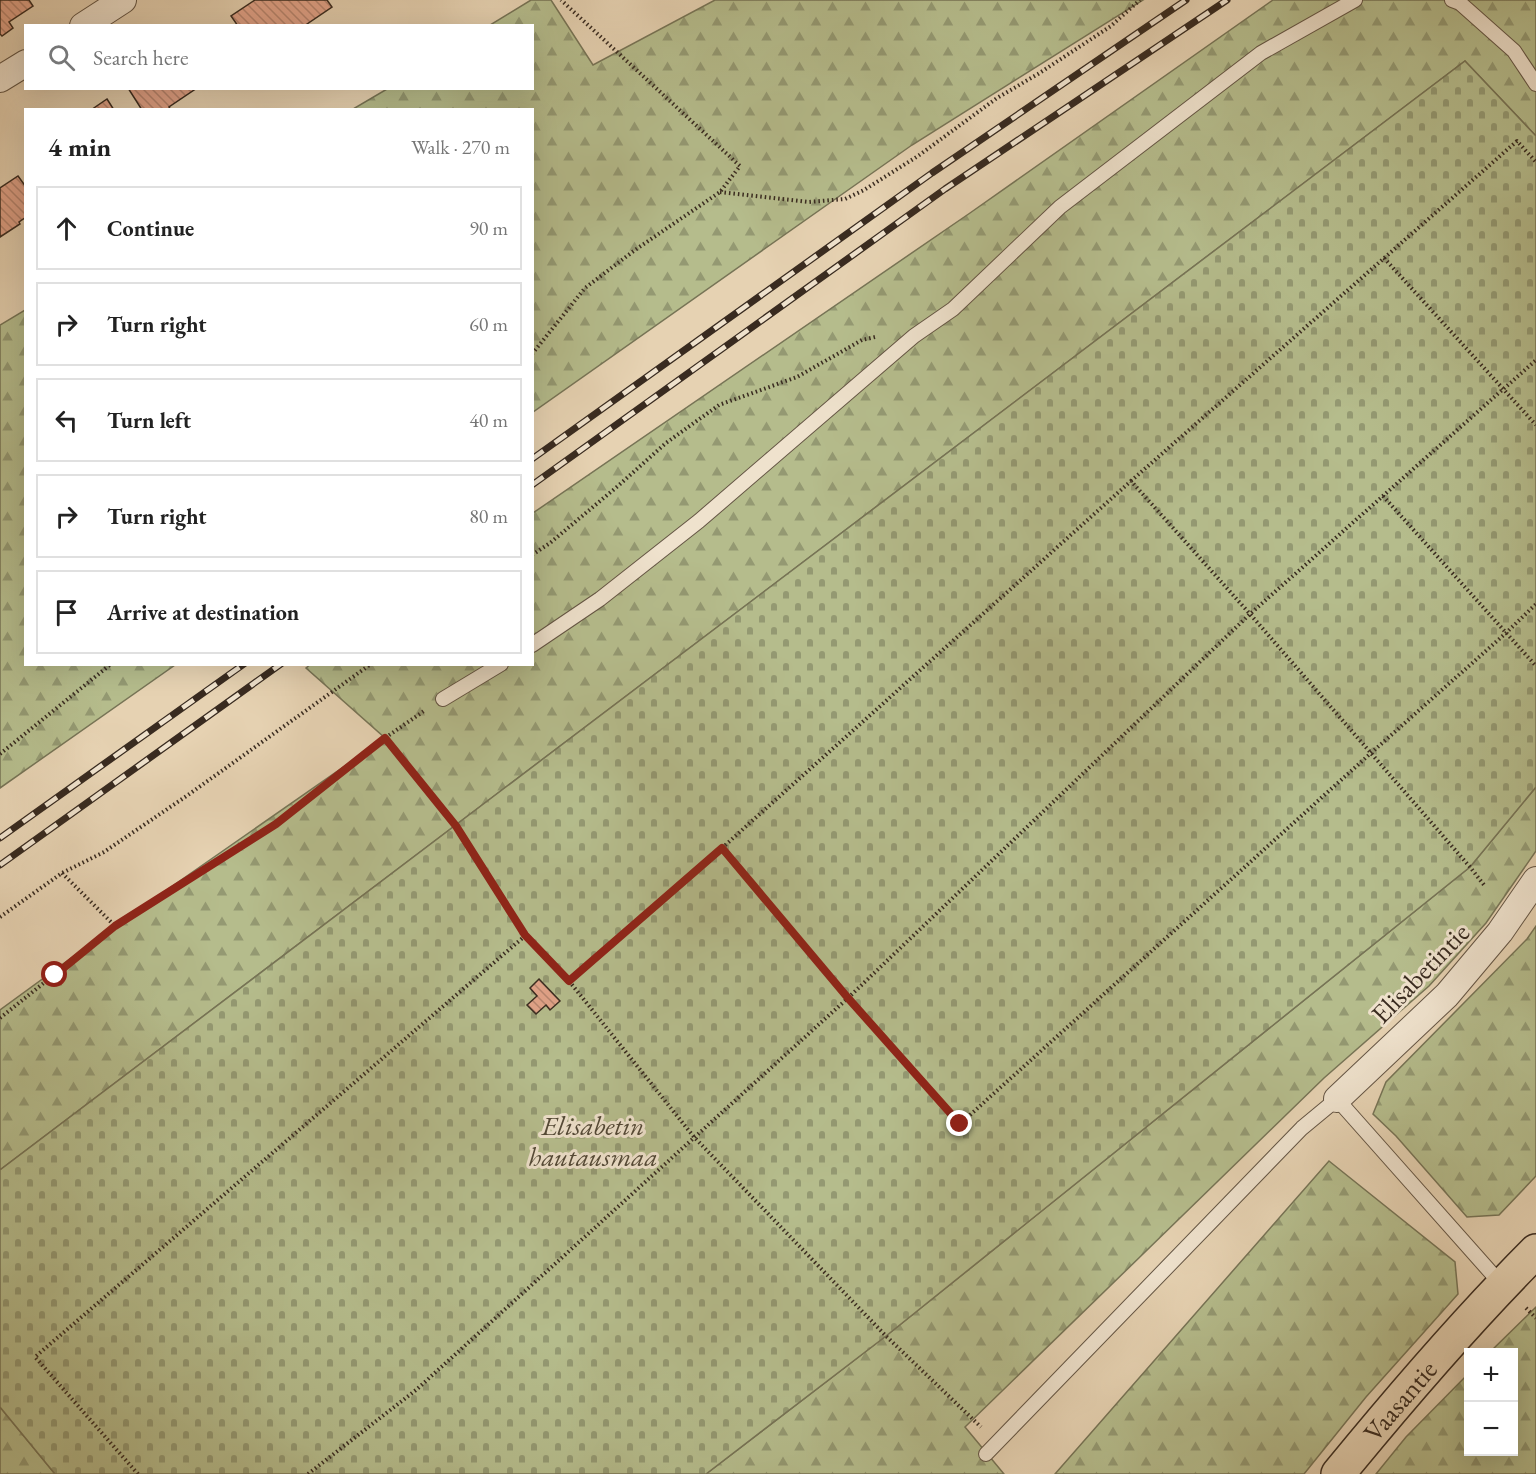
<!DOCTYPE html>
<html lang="en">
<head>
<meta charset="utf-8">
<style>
	:root { --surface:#fff; --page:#f6f6f6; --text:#222; --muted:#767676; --line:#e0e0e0 }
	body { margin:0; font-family:"EB Garamond",serif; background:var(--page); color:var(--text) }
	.controls { position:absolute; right:18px; bottom:18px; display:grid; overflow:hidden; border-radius:0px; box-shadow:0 6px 24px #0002 }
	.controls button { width:54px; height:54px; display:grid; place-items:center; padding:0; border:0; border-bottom:2px solid var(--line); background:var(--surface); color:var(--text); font:30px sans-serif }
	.stop { position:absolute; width:18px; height:18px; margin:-14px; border:4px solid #8f2418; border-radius:50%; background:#fff }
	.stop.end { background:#8f2418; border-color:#fff; box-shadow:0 2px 6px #0008 }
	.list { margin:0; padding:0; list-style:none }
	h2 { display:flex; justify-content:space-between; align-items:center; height:78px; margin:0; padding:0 24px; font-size:26px }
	h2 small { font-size:20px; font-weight:400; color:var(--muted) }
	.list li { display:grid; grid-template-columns:39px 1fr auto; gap:18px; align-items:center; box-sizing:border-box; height:84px; margin:0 12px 12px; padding:0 12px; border:2px solid var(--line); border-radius:0px }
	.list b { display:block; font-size:22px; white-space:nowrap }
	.list em { font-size:20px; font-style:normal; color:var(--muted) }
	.icon { flex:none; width:33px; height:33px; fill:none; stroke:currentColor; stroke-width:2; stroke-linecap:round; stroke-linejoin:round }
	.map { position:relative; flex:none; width:1536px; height:1474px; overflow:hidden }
	.search { position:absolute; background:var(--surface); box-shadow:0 6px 24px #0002; left:24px; top:24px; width:510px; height:66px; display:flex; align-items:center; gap:15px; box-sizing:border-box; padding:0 21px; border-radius:0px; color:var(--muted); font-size:22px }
	.panel { position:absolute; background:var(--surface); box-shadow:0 6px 24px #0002; left:24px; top:108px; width:510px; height:558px; border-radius:0px }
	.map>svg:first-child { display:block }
</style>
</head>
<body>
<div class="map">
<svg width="1536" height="1474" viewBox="0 0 1536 1474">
	<defs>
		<pattern id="forest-firs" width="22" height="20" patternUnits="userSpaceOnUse" patternTransform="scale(1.5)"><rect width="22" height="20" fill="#b5bc8c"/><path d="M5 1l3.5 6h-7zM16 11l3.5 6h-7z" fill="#949972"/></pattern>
		<pattern id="cemetery-stones" width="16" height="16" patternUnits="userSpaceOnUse" patternTransform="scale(1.5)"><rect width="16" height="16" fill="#b5bc8c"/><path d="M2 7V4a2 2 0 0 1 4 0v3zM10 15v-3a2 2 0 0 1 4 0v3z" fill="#949972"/></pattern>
		<pattern id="building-back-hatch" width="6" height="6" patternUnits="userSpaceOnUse" patternTransform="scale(1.5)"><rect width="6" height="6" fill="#e3a48a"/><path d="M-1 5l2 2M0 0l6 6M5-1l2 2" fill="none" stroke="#b98670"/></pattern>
	</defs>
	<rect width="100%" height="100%" fill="#e6d2b2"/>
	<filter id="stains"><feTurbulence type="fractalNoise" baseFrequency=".00333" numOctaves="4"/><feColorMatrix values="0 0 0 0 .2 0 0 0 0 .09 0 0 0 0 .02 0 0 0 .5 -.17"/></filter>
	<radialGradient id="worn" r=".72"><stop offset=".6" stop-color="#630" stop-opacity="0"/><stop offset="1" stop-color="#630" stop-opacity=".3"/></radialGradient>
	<!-- forest -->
	<g fill="url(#forest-firs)" stroke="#777456" stroke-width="1.5">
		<path d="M531 0H551L593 65 715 0H1143L912 145 533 412 532 110 353 109 387 89 532 88V26L490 25Z"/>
		<path d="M1273 0H1536V136L1465 61 0 1170V1010L115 926 385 738 306 668 311 664H532L533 513 970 213Z"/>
		<path d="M25 310 26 664 175 665 0 788V325Z"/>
		<path d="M1536 787V851L1486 923 1429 986 1324 1078 965 1427 1004 1474H706L886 1336 1470 867Z"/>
		<path d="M1536 926V1176L1499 1215 1467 1217 1396 1136 1373 1114 1386 1082 1527 939Z"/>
		<path d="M1329 1161 1455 1262 1458 1294 1366 1397 1304 1474H1055Z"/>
		<path d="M1536 1307V1474H1376L1406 1437 1468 1374V1452H1514V1352H1490Z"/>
		<path d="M0 1407 55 1474H0Z"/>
	</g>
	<!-- cemetery -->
	<path fill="url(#cemetery-stones)" stroke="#777456" stroke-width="1.5" d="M1465 61 1536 136V787L1470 867 886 1336 706 1474H55L0 1407V1170Z"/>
	<!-- building -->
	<g fill="url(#building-back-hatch)" stroke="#392b20" stroke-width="1.5">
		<path d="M0 0H29L33 6 9 22 13 28 2 36 0 34Z"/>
		<path d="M255 0H327L332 7 304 26H238L231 16Z"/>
		<path d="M128 88H197L169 107 171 110H142Z"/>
		<path d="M107 99 114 110H91Z"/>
		<path d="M18 176 26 187V217L19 222 20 224 0 237V188Z"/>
		<path d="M539 979 560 1001 550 1010 546 1005 536 1014 527 1005 537 996 530 988Z"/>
	</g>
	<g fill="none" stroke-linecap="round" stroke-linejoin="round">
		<defs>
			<g id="lane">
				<path d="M1452 0 1460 3 1514 51 1536 84"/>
				<path d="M532 645 600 599 699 521 914 336 953 309 1060 207 1261 53 1355 0"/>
				<path d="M443 699 501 664"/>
				<path d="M986 1454 1302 1128 1337 1099 1502 1285"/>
			</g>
			<g id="street">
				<path d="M83 26 123 0"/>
				<path d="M0 79 26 63"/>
				<path d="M1337 1099 1447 995 1500 932 1536 880"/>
			</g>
			<g id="highway">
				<path id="s1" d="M1338 1474C1401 1397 1466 1321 1536 1251"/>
			</g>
		</defs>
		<!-- lane casing -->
		<use href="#lane" stroke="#645544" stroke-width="16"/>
		<!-- street casing -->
		<use href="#street" stroke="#645544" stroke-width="28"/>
		<!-- highway casing -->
		<use href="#highway" stroke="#392b20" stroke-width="36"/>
		<!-- path -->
		<g stroke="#392b20" stroke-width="4" stroke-dasharray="1.5 3" stroke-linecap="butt">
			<path d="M720 192 809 202 845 199 864 190 918 156 997 98 1038 74 1111 26 1140 0"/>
			<path d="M1384 258 1536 425"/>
			<path d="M532 354 585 288 635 250 720 192 740 166 561 0"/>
			<path d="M1131 481 1517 141 1536 162"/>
			<path d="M1383 496 1536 666"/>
			<path d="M532 555 550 543 618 486 666 443 719 405 797 377 862 340 875 337"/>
			<path d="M0 754 111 664"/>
			<path d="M722 848 848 998 960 1124 1371 753 1506 633 1536 604"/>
			<path d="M62 873 115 926"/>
			<path d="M0 917 62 873 104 852 188 795 371 664"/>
			<path d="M526 935 569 981 694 1137 886 1336 981 1427"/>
			<path d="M569 981 722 848 1131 481 1250 614 1470 867 1484 885"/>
			<path d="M0 1018 115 926 276 823 385 738 424 711"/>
			<path d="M1526 1308 1536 1318"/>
			<path d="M138 1474 35 1357 526 935 456 826 385 738"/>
			<path d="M308 1474 416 1390 848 998 1250 614 1536 360"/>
		</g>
		<!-- lane -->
		<use href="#lane" stroke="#efe2cd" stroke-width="14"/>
		<!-- street -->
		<use href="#street" stroke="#efe2cd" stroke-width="26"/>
		<!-- highway -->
		<use href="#highway" stroke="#e6d2b2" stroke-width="33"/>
		<defs>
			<g id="rail">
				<path d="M532 459 932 173 1186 0"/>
				<path d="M532 485 945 189 1227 0"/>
				<path d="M0 838 244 664"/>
				<path d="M0 865 281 664"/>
			</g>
		</defs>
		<!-- rail casing -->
		<use href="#rail" stroke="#392b20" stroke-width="7"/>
		<!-- rail -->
		<use href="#rail" stroke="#efe2cd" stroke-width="4.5" stroke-dasharray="14" stroke-linecap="butt"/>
	</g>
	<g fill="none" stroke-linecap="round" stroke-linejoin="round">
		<!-- route -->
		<path stroke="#8f2418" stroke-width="8" d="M55 975 115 926 276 824 385 738 456 826 525 935 569 981 722 848 848 998 960 1124"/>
	</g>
	<g text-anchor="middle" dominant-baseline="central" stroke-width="6" stroke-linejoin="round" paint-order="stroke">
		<!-- street labels -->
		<g font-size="27" fill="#392b20" stroke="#efe2cd">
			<text transform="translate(1420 973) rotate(-46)">Elisabetintie</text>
			<text stroke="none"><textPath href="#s1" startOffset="96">Vaasantie</textPath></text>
		</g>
		<!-- park labels -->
		<g font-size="27" font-style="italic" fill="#524836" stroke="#efe2cd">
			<text x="593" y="1125">Elisabetin<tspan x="593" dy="31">hautausmaa</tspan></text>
		</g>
	</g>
	<rect width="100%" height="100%" filter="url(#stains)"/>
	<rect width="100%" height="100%" fill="url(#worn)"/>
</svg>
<div class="controls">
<button>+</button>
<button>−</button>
</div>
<div class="stop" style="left:55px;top:975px"></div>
<div class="stop end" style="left:960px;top:1124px"></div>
<div class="search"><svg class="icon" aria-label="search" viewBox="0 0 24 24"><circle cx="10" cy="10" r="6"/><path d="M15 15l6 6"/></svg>Search here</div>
<section class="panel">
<h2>4 min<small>Walk · 270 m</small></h2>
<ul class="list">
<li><svg class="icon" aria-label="ahead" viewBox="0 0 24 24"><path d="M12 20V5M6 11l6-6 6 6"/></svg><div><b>Continue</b></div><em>90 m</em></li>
<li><svg class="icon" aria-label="right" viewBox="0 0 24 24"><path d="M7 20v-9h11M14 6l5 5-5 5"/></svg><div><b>Turn right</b></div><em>60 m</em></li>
<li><svg class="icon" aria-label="left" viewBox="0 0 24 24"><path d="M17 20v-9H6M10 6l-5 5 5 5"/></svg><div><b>Turn left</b></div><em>40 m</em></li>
<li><svg class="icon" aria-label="right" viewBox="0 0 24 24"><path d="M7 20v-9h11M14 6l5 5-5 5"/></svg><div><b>Turn right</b></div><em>80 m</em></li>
<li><svg class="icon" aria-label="arrive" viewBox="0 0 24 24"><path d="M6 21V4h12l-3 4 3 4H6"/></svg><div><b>Arrive at destination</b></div></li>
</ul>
</section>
</div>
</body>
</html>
